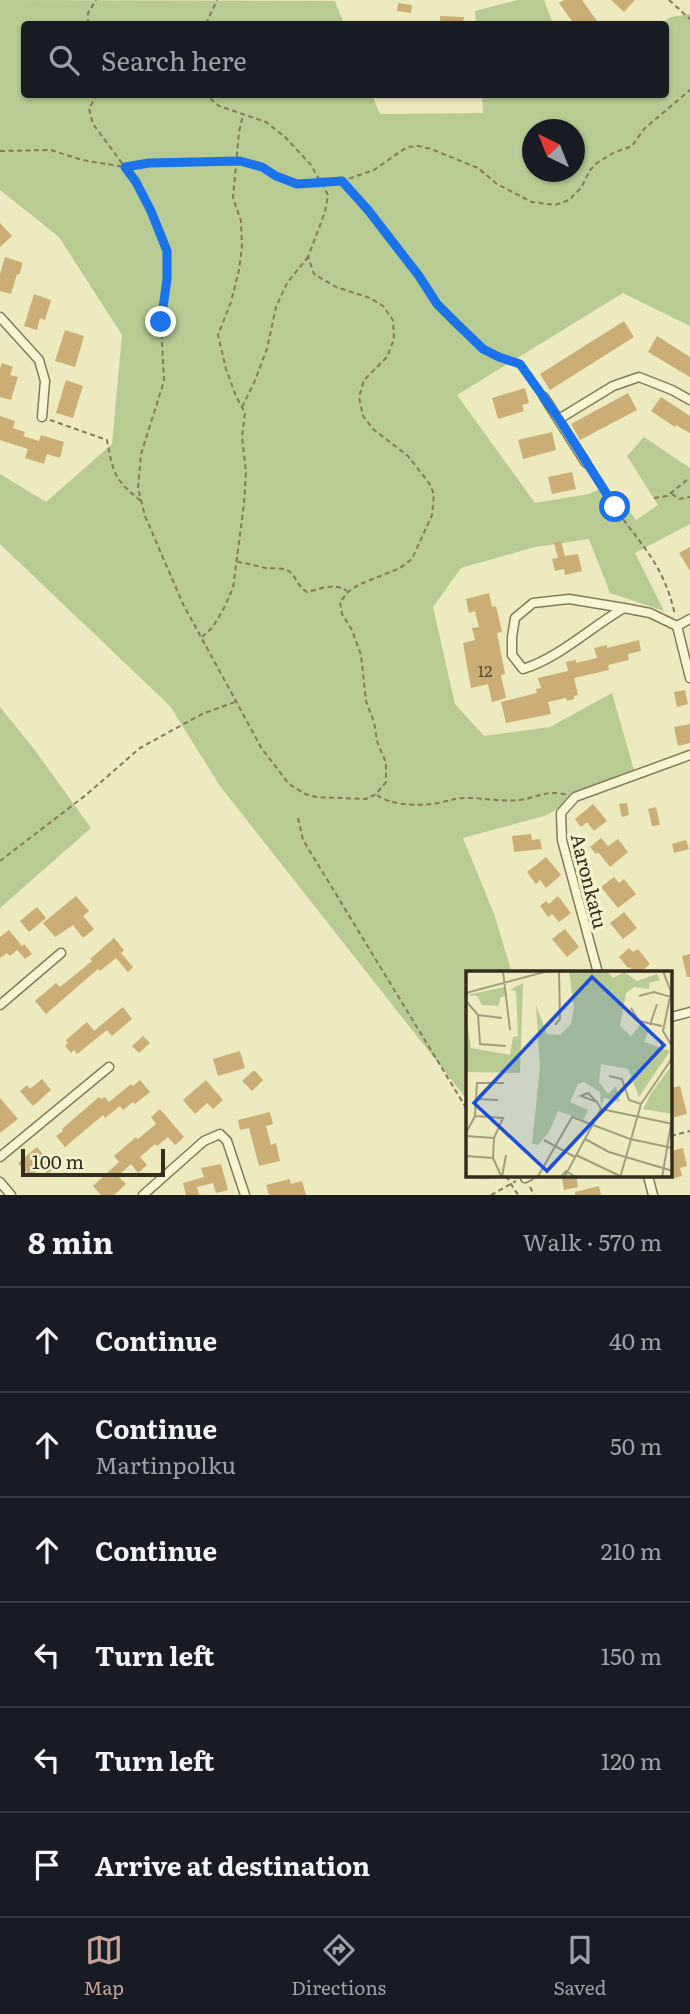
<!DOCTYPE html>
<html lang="en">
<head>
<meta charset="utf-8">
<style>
	:root { --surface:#171b24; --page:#20242c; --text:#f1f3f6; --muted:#9ea1a6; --line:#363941; --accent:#c7a399 }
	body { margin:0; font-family:Literata,serif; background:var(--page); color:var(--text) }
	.compass { position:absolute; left:522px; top:119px; width:63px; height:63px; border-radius:50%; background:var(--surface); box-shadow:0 2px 5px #0004; rotate:317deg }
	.scale { position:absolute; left:21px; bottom:18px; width:144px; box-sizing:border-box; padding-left:7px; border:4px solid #352e1c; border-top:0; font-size:19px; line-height:24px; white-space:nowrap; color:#352e1c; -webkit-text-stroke:5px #f5f3ce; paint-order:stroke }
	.stop { position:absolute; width:21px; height:21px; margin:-16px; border:5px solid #1a73e8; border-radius:50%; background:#fff }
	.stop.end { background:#1a73e8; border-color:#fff; box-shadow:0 2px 7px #0008 }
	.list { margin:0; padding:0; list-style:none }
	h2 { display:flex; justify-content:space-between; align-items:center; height:91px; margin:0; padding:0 28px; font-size:30px }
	h2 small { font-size:23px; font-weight:400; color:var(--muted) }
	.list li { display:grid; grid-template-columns:46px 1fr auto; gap:21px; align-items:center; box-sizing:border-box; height:105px; padding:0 28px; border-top:2px solid var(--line) }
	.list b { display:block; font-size:26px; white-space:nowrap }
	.list p { margin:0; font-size:23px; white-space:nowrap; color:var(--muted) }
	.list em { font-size:23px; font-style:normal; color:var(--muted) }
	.icon { flex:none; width:38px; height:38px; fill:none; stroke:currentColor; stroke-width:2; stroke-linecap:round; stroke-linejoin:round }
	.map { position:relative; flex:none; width:690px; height:1195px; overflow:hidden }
	.search { position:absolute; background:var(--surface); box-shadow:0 2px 5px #0004; left:21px; right:21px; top:21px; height:77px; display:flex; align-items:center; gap:18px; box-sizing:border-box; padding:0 24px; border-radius:7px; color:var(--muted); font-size:26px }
	.sheet { height:721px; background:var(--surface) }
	nav { display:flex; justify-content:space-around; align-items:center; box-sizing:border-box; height:98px; border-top:2px solid var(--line); background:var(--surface); font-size:19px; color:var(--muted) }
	nav a { display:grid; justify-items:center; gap:4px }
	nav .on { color:var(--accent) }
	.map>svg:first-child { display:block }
</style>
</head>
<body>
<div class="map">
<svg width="690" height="1195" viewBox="0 0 690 1195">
	<rect width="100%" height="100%" fill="#edeabf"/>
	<!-- green -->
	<g fill="#b7cb93" fill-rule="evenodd">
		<path d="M0 0 335 1 344 24H24V94L372 95 380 114 483 113 482 95 666 94V24H660L671 17 690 14V326L623 293 457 395 535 503 589 494 602 488 609 499 619 496 636 520 658 505 627 456 644 437 690 468V524L635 553 664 611 610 593 589 539 535 547 461 568 433 607 455 704 484 736 550 727 612 693 634 770 544 816 463 838 494 914 512 973H468V1101L220 786 170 706 0 544V474L46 502 112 444 122 335 59 237 0 190ZM532 130H574V172H532Z"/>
		<path d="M518 0H544L553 24H476L475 11Z"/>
		<path d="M0 707 34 749 91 828 0 908Z"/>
	</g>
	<!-- building -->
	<g fill="#cbae75">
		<path d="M564 0H582L599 24H574L559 3Z"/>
		<path d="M611 0H635L624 12Z"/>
		<path d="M398 3 412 5 411 13 397 11Z"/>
		<path d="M440 16 464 17 463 24H440Z"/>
		<path d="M0 223 12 236 0 247Z"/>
		<path d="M5 257 23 263 19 275 17 274 11 294 0 291V274Z"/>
		<path d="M34 294 51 300 45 320 40 318 37 330 24 326Z"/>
		<path d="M624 321 634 337 550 390 540 374Z"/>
		<path d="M65 330 84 336 75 367 55 361Z"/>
		<path d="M657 336 690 357V377L648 352Z"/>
		<path d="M2 363 13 367 10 375 18 377 11 400 0 397V369Z"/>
		<path d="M66 380 83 386 73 418 56 413Z"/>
		<path d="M525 388 529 403 522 405 524 411 498 419 492 398Z"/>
		<path d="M628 393 637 410 580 440 571 424Z"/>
		<path d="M661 397 690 416V433L676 425 675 427 651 411Z"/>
		<path d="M0 416 15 421 13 428 25 432 23 436 39 441 41 435 64 442 60 458 47 454 44 464 25 458 28 449 0 440Z"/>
		<path d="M552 432 556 450 523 459 518 440Z"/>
		<path d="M572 472 576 489 552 494 548 477Z"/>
		<path d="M561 541 565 556 578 554 582 571 565 575 564 569 555 571 552 559 558 558 554 543Z"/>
		<path d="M690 547V571L679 553Z"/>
		<path d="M489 593 492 607 496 606 502 632 497 633 505 674 501 675 506 698 492 702 488 684 471 688 463 643 475 640 472 628 479 627 475 611 469 613 466 599Z"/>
		<path d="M639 640 641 651 628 654 629 660 608 665 609 670 574 678 578 695 574 696V699L567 701 566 698 548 702 551 714 506 723 501 702 537 693 536 689 541 688 538 678 568 671 566 662 576 660V663L597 658 594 648 607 645V648Z"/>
		<path d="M685 690 688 704 677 707 674 692Z"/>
		<path d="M690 724V743L678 746 674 727Z"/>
		<path d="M627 803 629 815 622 817 619 804Z"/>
		<path d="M593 804 607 821 594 831 587 822 581 827 575 819Z"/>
		<path d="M656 807 660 825 652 826 648 809Z"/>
		<path d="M531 834 532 840 540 839 542 849 514 852 512 836Z"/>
		<path d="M601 838 608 846 618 839 628 852 610 867 598 852 596 854 590 847Z"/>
		<path d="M686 840 689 849 674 853 672 844Z"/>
		<path d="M546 857 561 875 546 888 540 880 536 884 527 872Z"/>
		<path d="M614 877 619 883 624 879 636 894 618 908 601 887Z"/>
		<path d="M76 896 89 911 83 916 94 929 83 938 73 925 55 937 43 923Z"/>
		<path d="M558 896 571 913 559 922 552 914 548 917 540 906 546 901 549 904Z"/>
		<path d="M37 907 46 918 29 932 20 921Z"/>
		<path d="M624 912 637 928 623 939 610 923Z"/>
		<path d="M604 915 605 924 595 926 593 917Z"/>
		<path d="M565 929 579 947 567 957 552 939Z"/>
		<path d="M9 930 22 946 24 944 32 954 25 959 17 950 10 956 7 953 0 958V937Z"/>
		<path d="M114 938 124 950 121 953 133 967 128 972 116 958 100 971 98 969 46 1014 35 1001 56 983 60 987 92 961 90 959Z"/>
		<path d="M629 948 633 952 638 949 650 964 639 973H634L630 967 628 968 619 957Z"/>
		<path d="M690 954V977H687L682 956Z"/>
		<path d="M123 1007 132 1019 112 1036 107 1030 77 1054 74 1050 71 1053 65 1046 68 1043 66 1040 87 1022 94 1031Z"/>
		<path d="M143 1036 150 1043 139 1053 132 1046Z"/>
		<path d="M240 1051 245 1068 218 1076 213 1059Z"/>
		<path d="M254 1070 263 1080 252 1091 242 1081Z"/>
		<path d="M42 1079 51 1090 33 1106 20 1091 27 1085 30 1089Z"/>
		<path d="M140 1080 150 1092 135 1104 133 1102 123 1110 120 1106 105 1118 103 1115 65 1147 56 1136 63 1131 62 1129 99 1097 101 1099 105 1097 109 1102 131 1084 133 1086Z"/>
		<path d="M206 1080 223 1100 213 1109 207 1103 195 1114 183 1100Z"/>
		<path d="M680 1086 687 1114 671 1118V1088Z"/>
		<path d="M0 1098 18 1119 0 1133Z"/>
		<path d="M160 1109 184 1137 175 1145 168 1137 157 1146 155 1144 140 1157 147 1165 138 1173 131 1164 118 1176 126 1184 114 1195H101L93 1186 119 1162 114 1156 136 1137 138 1139 156 1124 151 1117Z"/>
		<path d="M270 1112 273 1124 266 1126 271 1145 276 1143 280 1161 259 1166 249 1128 240 1130 238 1120Z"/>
		<path d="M37 1147 54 1168 47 1174 42 1167 30 1177 18 1163Z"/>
		<path d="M683 1148 687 1166 680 1168 682 1176 671 1179V1151Z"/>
		<path d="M221 1164 228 1190 216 1193 213 1183 197 1187 199 1195H186L183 1183 204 1177 201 1168Z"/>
		<path d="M570 1176H576L578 1187 564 1190 562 1178Z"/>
		<path d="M290 1179 291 1184 302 1181 306 1195H269L266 1185Z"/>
		<path d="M599 1186 601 1195H575V1192Z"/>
	</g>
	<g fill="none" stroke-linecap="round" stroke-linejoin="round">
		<defs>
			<g id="minor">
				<path d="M0 317 39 360 45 381 42 417"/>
				<path d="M544 397 586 463"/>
				<path d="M559 419 613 386 639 377 672 390 690 400"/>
				<path d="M624 608 569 599 533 603 515 618 512 637V655L523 669C559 658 591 627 624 608L650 613 677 626"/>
				<path d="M677 626 690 678"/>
				<path d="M677 626 690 619"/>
				<path d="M598 973 562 840 561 813 575 797 690 755"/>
				<path d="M0 1005 61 953"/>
				<path d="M671 1017 690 1012"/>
				<path d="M0 1157 109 1067"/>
				<path d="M648 1176 653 1195"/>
				<path d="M525 1178 529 1176"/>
				<path d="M0 1182 11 1195"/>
				<path d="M143 1195 204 1141 220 1134 227 1141 245 1195"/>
			</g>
		</defs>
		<!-- minor casing -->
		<use href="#minor" stroke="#857b57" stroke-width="11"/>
		<!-- path -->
		<g stroke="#857b57" stroke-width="2" stroke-dasharray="5 3.5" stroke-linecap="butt">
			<path d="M669 0 690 19"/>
			<path d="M88 24V13L96 0"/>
			<path d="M206 24 217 0"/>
			<path d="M97 94 89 109 93 124 136 182 151 211 167 251V279L161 322 164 381 141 454 138 488 145 516 183 604 262 749 289 784 305 794 316 797 366 799 376 794 386 782V763L377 741 374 722 366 701 361 655 352 630 342 614 340 602 348 592 358 585 400 568 412 559 432 515 434 494 429 483 408 456 373 429 363 416 359 397 364 380 387 357 394 339 393 320 383 306 370 298 336 287 314 274 308 257 325 212 328 195 311 165 285 137 266 122 219 106 205 94"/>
			<path d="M0 151 51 150 82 160 125 167 149 163 240 161 262 167 276 176 297 184 321 183 342 181 374 170 407 147 418 146 431 149 478 168 497 184 532 202 555 205 569 200 581 188 590 170 597 163 613 153 632 146 644 129 690 90"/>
			<path d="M343 182 368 210 419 276 437 304 483 349 499 357 520 364 539 390"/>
			<path d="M242 407 254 383 267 349 276 307 287 283 308 257"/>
			<path d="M50 420 107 440C113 472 114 480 141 501"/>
			<path d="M590 470C598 482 606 495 614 507 642 546 664 565 675 615"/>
			<path d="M672 494 679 499 690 497"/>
			<path d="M654 498 667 496 687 480"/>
			<path d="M237 562C247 563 256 566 266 568 273 569 282 567 289 571 296 576 297 586 307 592 320 589 335 582 347 591"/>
			<path d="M202 637 212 628 223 610 233 588 244 504 246 472 242 437 245 413 236 396 226 369 218 335 231 302 239 270 242 247 241 221 233 198 239 132 243 115"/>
			<path d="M377 795C391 805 414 806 431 804 444 803 455 797 469 798 485 798 502 802 519 800 536 798 549 789 567 795"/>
			<path d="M298 818 303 840 468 1111"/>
			<path d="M0 861 86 795 140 748 202 714 235 702"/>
			<path d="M671 1136 690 1131"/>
			<path d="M506 1176 518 1195"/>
			<path d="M530 1187 534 1195"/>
			<path d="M491 1195 516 1181"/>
		</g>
		<!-- minor -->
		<use href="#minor" stroke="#f8f6d2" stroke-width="8"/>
	</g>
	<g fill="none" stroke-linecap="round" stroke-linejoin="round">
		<!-- route -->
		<path stroke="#1a73e8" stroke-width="9" d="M161 322 167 279V251L151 211 136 182 125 167 149 163 240 161 262 167 276 176 297 184 342 181 368 210 419 276 437 304 452 319 483 349 499 357 520 364 559 419 615 507"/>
	</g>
	<g text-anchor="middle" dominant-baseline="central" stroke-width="7" stroke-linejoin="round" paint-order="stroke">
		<!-- number labels -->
		<g font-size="16" fill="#5a4e32">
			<text x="485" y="670">12</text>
		</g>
		<!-- street labels -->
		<g font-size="19" fill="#352e1c" stroke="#f5f3ce">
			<text transform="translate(590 881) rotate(76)">Aaronkatu</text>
		</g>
	</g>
	<!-- overview -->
	<g transform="translate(466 971)">
		<rect width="206" height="206" fill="#edeabf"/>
		<path d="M103 0H141L147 7 158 1 171 10 191 3 194 9 183 12V18L168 16 160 22 154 55 165 65 174 54 183 59 178 71 204 80 173 126 162 98 135 93 133 111 142 123 150 115 154 131 138 127 135 136 134 121 118 111 112 113 104 131 122 139 117 149 92 140 83 161 72 174 66 173 74 97 70 34 81 63 94 64 105 53 108 37ZM57 12 54 102 0 101V45L5 77 44 84 47 66 52 65 50 20 44 19ZM39 16 40 25 35 26 32 35 16 34 11 25 1 24ZM206 94V143L177 138 186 121Z" fill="#b7cb93"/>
		<path fill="none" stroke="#a39f7e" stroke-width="2" d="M37 0 44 59M197 0 205 21 197 60 207 77M0 22 82 0M173 25 188 21 205 26M0 30 12 44 36 47M165 37 173 50 196 55M12 44 14 73 40 75M89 54 94 48 93 0M184 54 191 33M143 105 156 108 163 129 175 133M10 128 32 129M131 131 122 122 115 125 131 131 135 138M135 138 207 153M9 145 37 147 28 167 27 187 36 207M0 162 9 145 11 112H38M0 165 28 167M119 168 143 181 207 200M78 169 109 186M110 184 154 205M0 185 27 187M0 206 25 207M36 206 40 184M71 207 106 146 164 168 207 177M94 207 100 200 111 207M98 207 135 138M154 207 175 133 207 86M196 207 205 153"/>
		<path fill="#1d4ed8" fill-opacity="0.15" stroke="#1d4ed8" stroke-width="3.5" d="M126 6 198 74 81 200 8 132Z"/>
		<rect width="206" height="206" fill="none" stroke="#352e1c" stroke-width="3.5"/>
	</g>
</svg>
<svg class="compass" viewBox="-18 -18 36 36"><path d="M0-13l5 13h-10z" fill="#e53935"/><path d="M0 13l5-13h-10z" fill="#9ea1a6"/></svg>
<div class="scale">100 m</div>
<div class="stop" style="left:615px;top:507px"></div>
<div class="stop end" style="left:161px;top:322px"></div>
<div class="search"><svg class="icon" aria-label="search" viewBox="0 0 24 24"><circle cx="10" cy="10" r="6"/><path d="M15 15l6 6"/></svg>Search here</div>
</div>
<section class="sheet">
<h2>8 min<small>Walk · 570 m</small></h2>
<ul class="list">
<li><svg class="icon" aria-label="ahead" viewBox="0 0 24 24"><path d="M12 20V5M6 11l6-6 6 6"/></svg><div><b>Continue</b></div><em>40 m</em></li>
<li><svg class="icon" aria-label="ahead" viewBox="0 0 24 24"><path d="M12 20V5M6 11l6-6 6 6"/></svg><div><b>Continue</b><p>Martinpolku</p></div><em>50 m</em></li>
<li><svg class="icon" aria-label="ahead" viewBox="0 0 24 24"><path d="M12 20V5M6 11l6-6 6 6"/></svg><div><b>Continue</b></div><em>210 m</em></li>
<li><svg class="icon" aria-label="left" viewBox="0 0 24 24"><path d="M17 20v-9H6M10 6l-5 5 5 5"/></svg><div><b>Turn left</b></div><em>150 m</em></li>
<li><svg class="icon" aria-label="left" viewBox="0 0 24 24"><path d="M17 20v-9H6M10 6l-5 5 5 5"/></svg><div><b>Turn left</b></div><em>120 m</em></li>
<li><svg class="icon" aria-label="arrive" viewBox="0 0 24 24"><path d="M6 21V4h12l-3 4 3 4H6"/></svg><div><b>Arrive at destination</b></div></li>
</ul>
</section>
<nav>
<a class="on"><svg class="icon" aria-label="map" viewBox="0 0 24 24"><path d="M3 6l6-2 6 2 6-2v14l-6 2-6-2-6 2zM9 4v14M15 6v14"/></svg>Map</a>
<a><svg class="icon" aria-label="directions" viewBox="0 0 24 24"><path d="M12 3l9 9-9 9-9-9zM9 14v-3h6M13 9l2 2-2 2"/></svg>Directions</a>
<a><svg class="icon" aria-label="saved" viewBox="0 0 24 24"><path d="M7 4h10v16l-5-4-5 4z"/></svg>Saved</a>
</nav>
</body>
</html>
